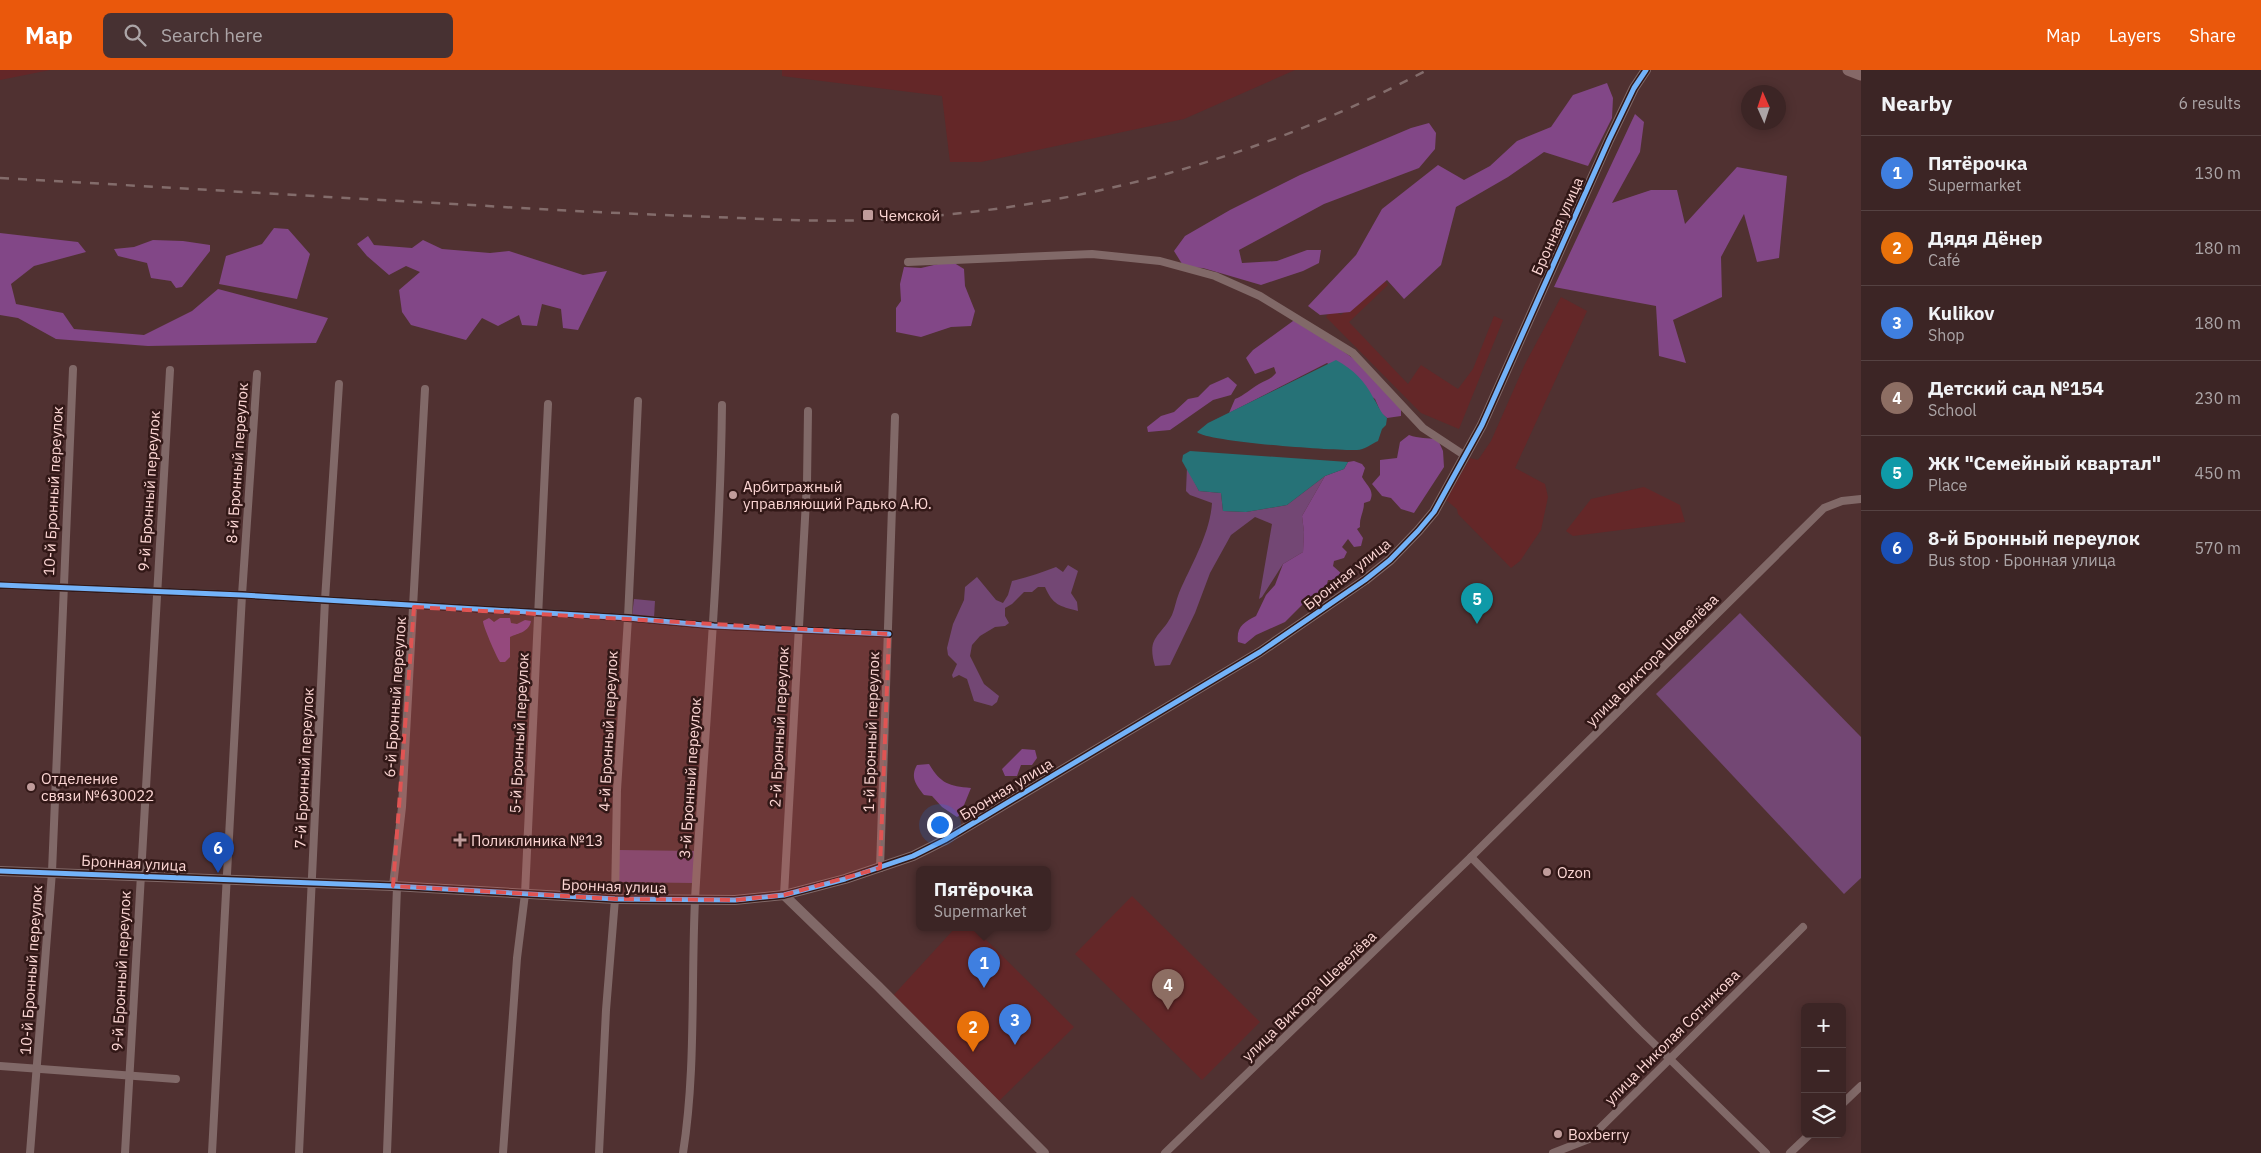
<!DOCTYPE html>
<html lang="en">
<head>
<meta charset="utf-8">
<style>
	:root { --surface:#3c2525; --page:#473132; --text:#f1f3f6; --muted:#aca5a7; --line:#554242; --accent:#ea580c }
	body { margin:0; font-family:"IBM Plex Sans",sans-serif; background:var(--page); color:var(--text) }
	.controls { position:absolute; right:15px; bottom:15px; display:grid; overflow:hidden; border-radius:8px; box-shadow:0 2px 12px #0003 }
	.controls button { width:45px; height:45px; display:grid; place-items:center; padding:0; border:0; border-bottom:1px solid var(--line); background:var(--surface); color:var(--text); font:25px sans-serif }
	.compass { position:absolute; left:1741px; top:15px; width:45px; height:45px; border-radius:50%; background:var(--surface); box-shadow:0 2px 12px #0003; rotate:357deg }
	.you { position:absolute; left:939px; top:754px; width:18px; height:18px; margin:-12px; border:4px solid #fff; border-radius:50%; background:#1a73e8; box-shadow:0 0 0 8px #1a73e833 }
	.badge { display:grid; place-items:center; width:32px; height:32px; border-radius:50%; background:var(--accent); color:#fff; font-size:16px; font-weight:700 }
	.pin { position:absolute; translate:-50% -41px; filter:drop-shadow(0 1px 2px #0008) }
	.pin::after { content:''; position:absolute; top:26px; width:18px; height:15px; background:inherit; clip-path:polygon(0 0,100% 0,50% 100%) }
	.popup { position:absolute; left:916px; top:796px; width:135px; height:65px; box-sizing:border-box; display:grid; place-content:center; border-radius:8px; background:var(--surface); filter:drop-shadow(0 1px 4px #0005); font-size:16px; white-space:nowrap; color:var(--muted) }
	.popup b { font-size:19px; color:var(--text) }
	.popup::after { content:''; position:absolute; left:50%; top:100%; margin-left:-10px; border:10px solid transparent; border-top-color:var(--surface) }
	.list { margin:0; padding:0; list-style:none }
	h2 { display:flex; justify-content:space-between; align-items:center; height:65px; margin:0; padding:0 20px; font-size:21px }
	h2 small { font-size:16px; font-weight:400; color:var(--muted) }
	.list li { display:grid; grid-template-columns:32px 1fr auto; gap:15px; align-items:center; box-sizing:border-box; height:75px; padding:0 20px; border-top:1px solid var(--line) }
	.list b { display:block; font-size:19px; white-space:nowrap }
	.list p { margin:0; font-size:16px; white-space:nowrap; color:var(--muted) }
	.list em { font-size:16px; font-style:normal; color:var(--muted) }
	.icon { flex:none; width:28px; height:28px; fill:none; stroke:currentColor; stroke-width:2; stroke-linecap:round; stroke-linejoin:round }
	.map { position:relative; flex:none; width:1861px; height:1083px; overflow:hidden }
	header { display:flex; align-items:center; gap:30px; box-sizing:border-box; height:70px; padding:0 25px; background:var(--accent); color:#fff }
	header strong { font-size:24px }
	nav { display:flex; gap:28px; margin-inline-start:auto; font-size:18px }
	.search { width:350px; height:45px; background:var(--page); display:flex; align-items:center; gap:12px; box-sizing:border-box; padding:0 18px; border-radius:8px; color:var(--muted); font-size:19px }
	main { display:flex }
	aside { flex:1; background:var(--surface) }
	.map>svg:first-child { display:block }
</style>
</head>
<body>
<header>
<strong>Map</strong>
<div class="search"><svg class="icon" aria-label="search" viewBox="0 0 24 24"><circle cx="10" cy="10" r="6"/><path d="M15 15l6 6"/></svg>Search here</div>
<nav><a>Map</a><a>Layers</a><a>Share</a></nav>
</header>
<main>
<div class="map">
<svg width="1861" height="1083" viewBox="0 0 1861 1083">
	<rect width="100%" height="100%" fill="#503131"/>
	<!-- built -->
	<g fill="#642728">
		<path d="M0 0H50L0 10Z"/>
		<path d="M782 0H1295L1184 49 981 92H950L942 26 782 6Z"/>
		<path d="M1381 207 1388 215 1349 252 1408 314 1421 295 1458 319 1473 299 1494 246 1503 250 1459 359 1421 343 1326 247 1332 238 1341 245Z"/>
		<path d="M1561 227 1587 241 1515 398 1545 414 1548 427 1541 460 1520 491 1511 498 1458 444 1457 439 1446 430 1470 388 1478 390 1491 371 1525 294Z"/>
		<path d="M1644 417 1680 435 1685 452 1573 466 1566 461 1591 429Z"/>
		<path d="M1132 826 1260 952 1202 1010 1075 884Z"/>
		<path d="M956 857H973L1074 957 996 1034 890 929Z"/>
	</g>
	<!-- green -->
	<g fill="#734774">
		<path d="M1187 397 1199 421 1221 423 1223 441 1246 442 1287 435 1325 406 1302 446 1304 462 1303 482 1283 494 1262 527 1259 529 1272 454 1255 447 1231 465 1210 503 1195 543 1170 595 1155 596C1146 566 1161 567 1172 545 1175 538 1176 530 1179 523 1191 495 1210 464 1212 433L1190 425 1186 421Z"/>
		<path d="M1068 495 1078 501 1071 523 1077 532 1078 541C1059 536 1053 535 1045 517H1038L1032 522H1024L1012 534 1005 538V546L1009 553 1005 556 995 557 980 566 972 575 970 586 984 614 999 626 997 632 992 636 974 631 967 609 959 605 953 608 952 605 957 594 948 585 947 578 953 554 964 530 965 517 977 507 996 530 1003 533 1008 525 1012 511C1027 507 1041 503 1056 497L1063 502Z"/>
		<path d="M634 529 655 531 654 548 632 546Z"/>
		<path d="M1740 543 1861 667V808L1844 824 1656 624Z"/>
		<path d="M619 780 696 781 693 813 619 812Z"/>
	</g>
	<!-- forest -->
	<g fill="#824787">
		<path d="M1607 13 1613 28 1612 48 1588 96 1544 82 1508 107 1456 137 1441 195 1404 229 1387 210 1350 242 1320 245 1308 236 1356 185 1382 139 1438 95 1464 110 1490 96 1517 71 1551 57 1573 25Z"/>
		<path d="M1635 44 1644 52 1640 82 1612 133 1651 120H1677L1685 154 1737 97 1787 106 1779 188 1757 192 1744 144 1721 187 1722 227 1673 250 1686 293 1659 286 1656 236 1554 217Z"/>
		<path d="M1429 53 1436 63 1435 79 1419 98 1324 134 1239 180 1242 193 1277 191 1307 180H1321L1319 193 1303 201 1261 215 1203 198 1184 197 1174 181 1185 166 1230 140 1300 105 1411 58Z"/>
		<path d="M274 158 288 159 310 184 297 229 219 214 226 186 262 174Z"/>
		<path d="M0 163 78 172 86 182 34 196 11 214 16 234 63 243 74 259 144 265 192 241 218 219 328 248 316 273 148 276 56 269 18 248 0 245Z"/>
		<path d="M368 166 374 175 412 178 423 170 442 179 490 183 509 181 583 205 607 201 578 260 563 258 561 239 542 234 537 256 522 255 519 245 498 256 482 248 466 270 411 255 402 242 399 220 420 202 406 196 389 205 367 186 357 174Z"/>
		<path d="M153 170 183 171 210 175V181L182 217 176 218 171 211 151 208 147 193 118 186 114 179 134 177Z"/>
		<path d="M951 191 964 199 965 216 975 241 971 256 951 257 921 267 896 262V238L901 231 900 214 904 197 921 198Z"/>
		<path d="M1299 250 1357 291 1401 336V346L1387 348 1381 343 1375 329 1327 293 1229 343 1235 329C1245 325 1250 319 1259 314 1266 310 1270 310 1276 303L1274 297 1255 304 1246 288 1253 280 1293 251Z"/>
		<path d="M1228 307 1237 315 1231 325 1213 330 1170 360 1148 362 1147 357 1161 346 1174 342 1188 329 1198 327 1210 315Z"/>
		<path d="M1409 365C1419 369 1427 367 1438 370L1443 381 1444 397 1414 443 1401 439 1391 428 1382 426 1372 414 1380 405V390L1397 388 1400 372Z"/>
		<path d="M1354 391 1362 394 1365 398 1362 407C1367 416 1375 420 1370 431L1364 433C1364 442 1359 448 1360 457L1357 459 1363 468 1361 476 1354 477 1348 469 1342 477 1347 482 1344 488 1334 491 1333 496 1342 504 1340 510H1328L1325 521 1305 532 1285 552 1256 565 1245 574 1238 572C1236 557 1244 552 1256 546L1266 525 1275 515 1283 494 1303 482 1304 462 1302 446 1325 406 1344 399 1348 392Z"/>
		<path d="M489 548 494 552 500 548H510L511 553 517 554 525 550 531 551C529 562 519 563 510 567V587L505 592H500C496 586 483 556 483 551Z"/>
		<path d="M1022 679 1035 680 1037 688 1032 695H1021L1017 706H1005L1002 699Z"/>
		<path d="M929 694C941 714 949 716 971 718L960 745 957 747 942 737 932 726 924 725C916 715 910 707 917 695Z"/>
	</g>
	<!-- water -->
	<g fill="#267277">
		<path d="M1336 290C1354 300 1364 310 1374 329 1379 337 1380 342 1387 348L1386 355 1382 359 1378 371C1371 374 1364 380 1357 380 1336 381 1207 372 1197 362L1208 353Z"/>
		<path d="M1190 381 1348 392 1344 399 1325 406 1287 435 1246 442 1223 441 1221 423 1199 421 1182 391 1183 385Z"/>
	</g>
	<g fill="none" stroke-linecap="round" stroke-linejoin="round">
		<!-- minor -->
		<g stroke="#816968" stroke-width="8">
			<path d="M908 192 1092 184 1160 191 1215 206 1260 226 1353 283 1423 358 1464 385"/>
			<path d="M0 515 242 525 628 548 714 556 889 564"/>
			<path d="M1471 787 1824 438 1842 431 1861 429"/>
			<path d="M880 798 895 347"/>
			<path d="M393 816 402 737 425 319"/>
			<path d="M784 825 807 413 808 341"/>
			<path d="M0 996 176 1009"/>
			<path d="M1842 1034 1861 1016"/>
			<path d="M30 1083 52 802 73 299"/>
			<path d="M125 1083 170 300"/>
			<path d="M212 1083 242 525 257 304"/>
			<path d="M299 1083 325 530 339 314"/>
			<path d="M387 1083 397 817"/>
			<path d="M503 1083 517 888 525 824 548 334"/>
			<path d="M599 1083 606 940 615 829 617 720 628 548 638 331"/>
			<path d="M683 1083C696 1001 691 913 695 830 704 665 720 500 722 335"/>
			<path d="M1165 1083 1471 787 1639 959 1766 1083"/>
			<path d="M1553 1083 1589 1069 1803 857"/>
			<path d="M1790 1083 1810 1064"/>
		</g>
		<!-- tertiary -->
		<g stroke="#816968" stroke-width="10">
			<path d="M0 801 393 816 615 829 735 830 784 825 845 809 913 786 945 770 1260 582 1365 510 1390 490 1418 461 1434 442 1482 355 1609 70 1634 18 1646 0"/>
			<path d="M784 825 878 916 1044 1083"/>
		</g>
		<!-- secondary -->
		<path stroke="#866968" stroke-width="11" d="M1848 0 1861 5"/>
		<!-- rail -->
		<path stroke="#836c6b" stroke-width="2.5" stroke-dasharray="9 9" stroke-linecap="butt" d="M0 108C163 117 325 127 488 136 564 141 639 144 714 147 765 149 816 152 867 150 1061 143 1255 92 1427 0"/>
		<defs>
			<g id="cycleway">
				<path d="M0 515 242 525 628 548 714 556 889 564"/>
				<path d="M0 801 393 816 615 829 735 830 784 825 845 809 913 786 945 770 1260 582 1365 510 1390 490 1418 461 1434 442 1482 355 1609 70 1634 18 1646 0"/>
			</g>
		</defs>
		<!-- cycleway casing -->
		<use href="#cycleway" stroke="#321817" stroke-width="8"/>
		<!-- cycleway -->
		<use href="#cycleway" stroke="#73b2f8" stroke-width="5"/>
	</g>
	<!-- marked area -->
	<path fill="#e05453" fill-opacity="0.2" stroke="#e05453" stroke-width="4" stroke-dasharray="10 6" stroke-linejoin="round" d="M414 537 889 564 880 798 784 825 735 830 615 829 393 816Z"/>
	<!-- markers -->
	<g fill="#c09c9b" stroke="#321817" stroke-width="2">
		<rect x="862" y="139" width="12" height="12" rx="2.5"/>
		<circle cx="733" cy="425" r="5"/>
		<circle cx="31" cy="717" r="5"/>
		<path d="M457.5 762.5h5v5h5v5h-5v5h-5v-5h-5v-5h5z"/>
		<circle cx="1547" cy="802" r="5"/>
		<circle cx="1558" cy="1064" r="5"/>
	</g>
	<g text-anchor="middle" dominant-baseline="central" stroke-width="5" stroke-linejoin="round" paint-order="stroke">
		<!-- poi labels -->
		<g font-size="15" fill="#fcd6d4" stroke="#321817" text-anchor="start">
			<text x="879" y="145">Чемской</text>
			<text x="743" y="416">Арбитражный<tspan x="743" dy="17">управляющий Радько А.Ю.</tspan></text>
			<text x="41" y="708">Отделение<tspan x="41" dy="17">связи №630022</tspan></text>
			<text x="471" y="770">Поликлиника №13</text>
			<text x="1557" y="802">Ozon</text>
			<text x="1568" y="1064">Boxberry</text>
		</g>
		<!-- street labels -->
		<g font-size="15" fill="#fcd6d4" stroke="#321817">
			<text transform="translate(1557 156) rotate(-66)">Бронная улица</text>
			<text transform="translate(237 393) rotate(-86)">8-й Бронный переулок</text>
			<text transform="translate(53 421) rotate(-87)">10-й Бронный переулок</text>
			<text transform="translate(149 421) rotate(-86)">9-й Бронный переулок</text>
			<text transform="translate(1347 504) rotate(-38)">Бронная улица</text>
			<text transform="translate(1652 590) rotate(-45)">улица Виктора Шевелёва</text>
			<text transform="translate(395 627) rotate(-86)">6-й Бронный переулок</text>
			<text transform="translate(779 657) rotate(-87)">2-й Бронный переулок</text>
			<text transform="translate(608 661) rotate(-87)">4-й Бронный переулок</text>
			<text transform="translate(871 662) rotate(-88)">1-й Бронный переулок</text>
			<text transform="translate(519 663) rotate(-87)">5-й Бронный переулок</text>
			<text transform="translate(304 698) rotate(-87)">7-й Бронный переулок</text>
			<text transform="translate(690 708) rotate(-86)">3-й Бронный переулок</text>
			<text transform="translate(1006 719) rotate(-31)">Бронная улица</text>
			<text transform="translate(134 793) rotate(3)">Бронная улица</text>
			<text transform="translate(614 816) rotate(2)">Бронная улица</text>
			<text transform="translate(31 900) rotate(-86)">10-й Бронный переулок</text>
			<text transform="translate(121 901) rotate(-87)">9-й Бронный переулок</text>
			<text transform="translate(1309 926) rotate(-44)">улица Виктора Шевелёва</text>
			<text transform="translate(1672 967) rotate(-45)">улица Николая Сотникова</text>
		</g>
	</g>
</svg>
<div class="controls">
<button>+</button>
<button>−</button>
<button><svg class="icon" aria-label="layers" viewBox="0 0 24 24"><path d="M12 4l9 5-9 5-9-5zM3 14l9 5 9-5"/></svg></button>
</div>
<svg class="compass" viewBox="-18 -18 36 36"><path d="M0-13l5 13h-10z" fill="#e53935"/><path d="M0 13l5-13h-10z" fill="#aca5a7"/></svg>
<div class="you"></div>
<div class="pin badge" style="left:984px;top:918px;background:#3f7fe0">1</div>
<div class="popup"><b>Пятёрочка</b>Supermarket</div>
<div class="pin badge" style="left:973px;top:982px;background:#e8710a">2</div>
<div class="pin badge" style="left:1015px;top:975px;background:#3f7fe0">3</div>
<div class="pin badge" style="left:1168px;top:940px;background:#8d6e63">4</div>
<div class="pin badge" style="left:1477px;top:554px;background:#0f9aa8">5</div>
<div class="pin badge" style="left:218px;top:803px;background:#1a4fb4">6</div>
</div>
<aside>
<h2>Nearby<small>6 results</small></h2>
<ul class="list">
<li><span class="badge" style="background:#3f7fe0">1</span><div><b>Пятёрочка</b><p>Supermarket</p></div><em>130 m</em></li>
<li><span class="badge" style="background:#e8710a">2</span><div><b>Дядя Дёнер</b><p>Café</p></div><em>180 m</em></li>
<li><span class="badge" style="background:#3f7fe0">3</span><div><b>Kulikov</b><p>Shop</p></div><em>180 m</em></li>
<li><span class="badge" style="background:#8d6e63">4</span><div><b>Детский сад №154</b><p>School</p></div><em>230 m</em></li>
<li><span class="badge" style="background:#0f9aa8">5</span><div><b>ЖК &quot;Семейный квартал&quot;</b><p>Place</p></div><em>450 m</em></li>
<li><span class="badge" style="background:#1a4fb4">6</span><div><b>8-й Бронный переулок</b><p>Bus stop · Бронная улица</p></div><em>570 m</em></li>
</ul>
</aside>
</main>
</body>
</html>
